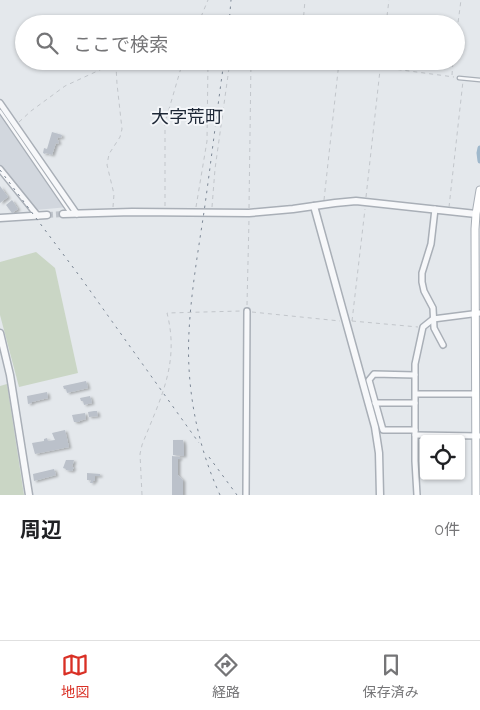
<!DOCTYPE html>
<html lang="ja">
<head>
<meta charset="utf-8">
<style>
	:root { --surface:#fff; --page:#f2f2f2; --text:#202124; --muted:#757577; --line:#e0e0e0; --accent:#d93025 }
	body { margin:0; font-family:Raleway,"Noto Sans JP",sans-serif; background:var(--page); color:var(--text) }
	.controls { position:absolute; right:15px; bottom:15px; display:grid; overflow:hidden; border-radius:5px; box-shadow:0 1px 4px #0004 }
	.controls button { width:45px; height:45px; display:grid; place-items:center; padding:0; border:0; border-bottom:1px solid var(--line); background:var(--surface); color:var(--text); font:25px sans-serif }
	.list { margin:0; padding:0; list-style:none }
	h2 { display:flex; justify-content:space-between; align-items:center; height:65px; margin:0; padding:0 20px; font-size:21px }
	h2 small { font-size:16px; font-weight:400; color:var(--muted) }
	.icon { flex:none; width:28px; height:28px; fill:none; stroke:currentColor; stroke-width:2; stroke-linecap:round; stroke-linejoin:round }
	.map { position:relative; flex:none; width:480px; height:495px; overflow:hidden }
	.search { position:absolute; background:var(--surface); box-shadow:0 1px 4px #0004; left:15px; right:15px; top:15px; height:55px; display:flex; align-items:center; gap:12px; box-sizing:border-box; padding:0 18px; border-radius:28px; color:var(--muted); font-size:19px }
	.sheet { height:145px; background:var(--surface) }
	nav { display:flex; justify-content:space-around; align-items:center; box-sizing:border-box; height:70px; border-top:1px solid var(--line); background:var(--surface); font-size:14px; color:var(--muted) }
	nav a { display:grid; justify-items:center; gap:2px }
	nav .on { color:var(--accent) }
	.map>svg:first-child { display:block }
</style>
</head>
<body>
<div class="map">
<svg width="480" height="495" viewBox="0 0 480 495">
	<defs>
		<filter id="shadow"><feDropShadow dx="2.5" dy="1.5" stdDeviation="1" flood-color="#0004"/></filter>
	</defs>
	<rect width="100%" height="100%" fill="#e4e8ec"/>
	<!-- built -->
	<path fill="#d2d7de" d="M0 106 68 207 36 210 0 166Z"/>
	<!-- green -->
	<g fill="#cad6c5">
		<path d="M36 252 55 268 78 373 19 387 0 315V262Z"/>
		<path d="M7 384 24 495H0V386Z"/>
	</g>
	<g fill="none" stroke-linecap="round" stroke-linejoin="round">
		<!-- canal -->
		<path stroke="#9fb8cc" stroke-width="5" d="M480 148 479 153 480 161"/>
	</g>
	<!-- building -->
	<g fill="#bbc1ca" filter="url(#shadow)">
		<path d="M52 132 62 135 61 138 58 137 57 140 59 141 58 144 56 143 52 155 46 153 45 154 43 153 44 148 47 149Z"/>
		<path d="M0 186 8 197 0 203Z"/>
		<path d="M12 200 18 209 12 213 6 205Z"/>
		<path d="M86 381 88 388 67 393 66 389H64L63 386Z"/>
		<path d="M47 392 48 398 32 402V403L28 404 27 396Z"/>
		<path d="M90 396 92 403 84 405 83 401H81L80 398Z"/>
		<path d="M94 411H97L98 416 89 417 88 412Z"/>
		<path d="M85 413 86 419 79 421 80 422H74L72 415Z"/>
		<path d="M65 430 69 447 35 454 32 443 44 441V439L47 438 48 441 55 440 52 433Z"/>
		<path d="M173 440H183L184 445V456L173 455Z"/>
		<path d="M172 456 180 457V459H178V475L183 480V495H172Z"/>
		<path d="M66 460H74L72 467H74L72 471 66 470V469L63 468Z"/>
		<path d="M54 469 56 475 34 481 33 474Z"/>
		<path d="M87 473 100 474V476H95V481H93V483H90L91 480H87Z"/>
	</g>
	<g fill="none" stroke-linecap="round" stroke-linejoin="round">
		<!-- tertiary-tunnel -->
		<path stroke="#bfc4cb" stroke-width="6" stroke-dasharray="6 3" stroke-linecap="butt" d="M47 215 63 214"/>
		<defs>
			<g id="service">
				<path d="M459 78 480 80"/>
				<path d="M0 111 70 213"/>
			</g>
			<g id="minor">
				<path d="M0 103 77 214"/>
				<path d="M0 169 38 216"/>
				<path d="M435 209 431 244 422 273V282L424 291 433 308 434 328 443 345"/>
				<path d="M415 375 374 374 369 380 383 430H415"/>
				<path d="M416 394H475"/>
				<path d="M375 403H415"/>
				<path d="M415 435 480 436"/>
				<path d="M246 495 247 311"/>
				<path d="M417 495 415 461V364L423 327 433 319 480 313"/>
			</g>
			<g id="tertiary">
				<path d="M314 206 375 427 379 453 380 495"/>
				<path d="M63 214 132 212 249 213 293 209 335 203 356 201 476 214"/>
				<path d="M0 218 47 215"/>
				<path d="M0 333 10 375 29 495"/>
			</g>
			<path id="secondary" d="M476 495 475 229 476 214 480 190"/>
		</defs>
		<!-- service casing -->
		<use href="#service" stroke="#a9afb7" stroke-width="5"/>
		<!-- minor casing -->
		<use href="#minor" stroke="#a9afb7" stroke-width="8"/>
		<!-- tertiary casing -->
		<use href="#tertiary" stroke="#a9afb7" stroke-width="9"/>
		<!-- secondary casing -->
		<use href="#secondary" stroke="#a9afb7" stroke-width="9"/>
		<!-- path -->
		<g stroke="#c2c6cb" stroke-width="1" stroke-dasharray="4 4" stroke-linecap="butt">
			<path d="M198 24 208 0"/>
			<path d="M303 24 305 0"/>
			<path d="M386 24 389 0"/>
			<path d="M456 38 461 0"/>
			<path d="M334 61 454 77"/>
			<path d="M452 75 453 61"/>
			<path d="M19 122 31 111 65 86 104 68 116 66 130 68 139 66 145 61"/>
			<path d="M366 197 381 61"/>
			<path d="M324 200 339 62"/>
			<path d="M165 206V123L183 61"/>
			<path d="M113 207 114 194 107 165 109 154 120 137 122 129 117 84 116 66"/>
			<path d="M196 207 207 141 208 61"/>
			<path d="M212 207 215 169 230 61"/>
			<path d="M449 207 463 81"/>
			<path d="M249 208 251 61"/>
			<path d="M247 305 249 219"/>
			<path d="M252 312 340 321"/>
			<path d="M352 321 418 327"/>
			<path d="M352 321 365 209"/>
			<path d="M142 495 140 454 142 445C160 399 180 364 167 313L241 311"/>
		</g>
		<!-- service -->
		<use href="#service" stroke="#f7f8fa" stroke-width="2.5"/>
		<!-- minor -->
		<use href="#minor" stroke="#f7f8fa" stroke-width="5"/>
		<!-- tertiary -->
		<use href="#tertiary" stroke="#f7f8fa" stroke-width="6"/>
		<!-- secondary -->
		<use href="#secondary" stroke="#fff" stroke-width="7"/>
		<!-- rail -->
		<g stroke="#7d8896" stroke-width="1" stroke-dasharray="2.5 5" stroke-linecap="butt">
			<path d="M229 24 231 0"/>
			<path d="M0 170 81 278 199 443"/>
			<path d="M209 457 237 495"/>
			<path d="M220 495C197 445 186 387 189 332 191 292 198 252 204 212 211 162 217 111 224 61"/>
		</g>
	</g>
	<g text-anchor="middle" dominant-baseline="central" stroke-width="4" stroke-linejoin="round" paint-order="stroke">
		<!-- neighbourhood labels -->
		<g font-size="18" fill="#1d2736" stroke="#f4f6f9">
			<text x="187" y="116">大字荒町</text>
		</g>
	</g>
</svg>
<div class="controls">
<button><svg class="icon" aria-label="locate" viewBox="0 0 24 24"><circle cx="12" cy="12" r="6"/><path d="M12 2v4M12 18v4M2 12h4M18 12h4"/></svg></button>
</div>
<div class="search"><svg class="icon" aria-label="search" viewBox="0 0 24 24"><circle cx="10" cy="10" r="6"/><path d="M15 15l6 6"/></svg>ここで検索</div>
</div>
<section class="sheet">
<h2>周辺<small>0件</small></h2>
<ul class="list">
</ul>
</section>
<nav>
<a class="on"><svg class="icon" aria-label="map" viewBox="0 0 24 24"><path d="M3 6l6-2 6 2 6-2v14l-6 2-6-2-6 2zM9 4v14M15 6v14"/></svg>地図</a>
<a><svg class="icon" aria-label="directions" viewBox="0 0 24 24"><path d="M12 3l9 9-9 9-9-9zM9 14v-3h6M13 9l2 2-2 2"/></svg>経路</a>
<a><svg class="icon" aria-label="saved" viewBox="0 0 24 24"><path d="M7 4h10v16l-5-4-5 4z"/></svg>保存済み</a>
</nav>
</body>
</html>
